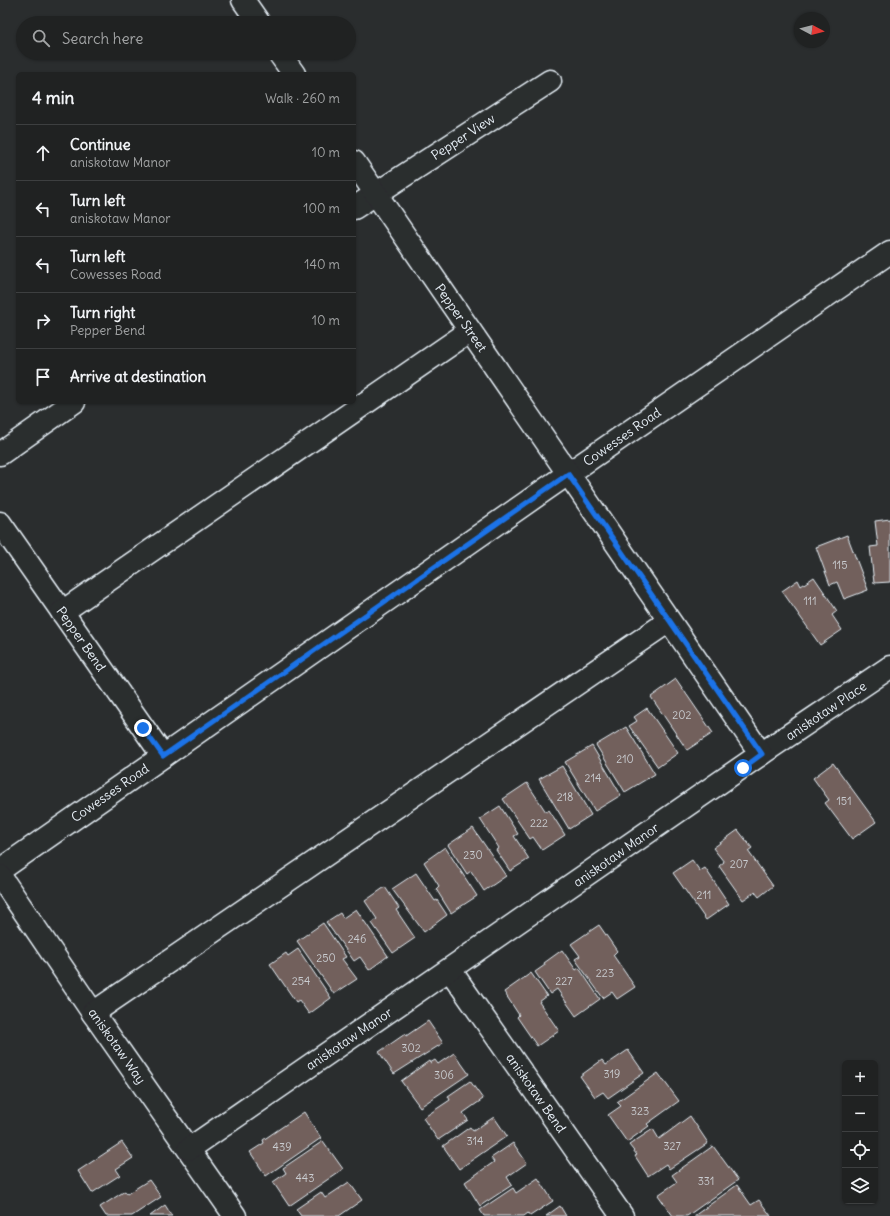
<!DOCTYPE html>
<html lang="en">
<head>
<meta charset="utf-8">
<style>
	:root { --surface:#202222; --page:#282a2a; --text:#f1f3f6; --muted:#a2a4a5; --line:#3d3f40 }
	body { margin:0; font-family:Delius,sans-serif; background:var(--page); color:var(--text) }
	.controls { position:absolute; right:12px; bottom:12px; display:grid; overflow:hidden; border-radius:6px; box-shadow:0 1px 3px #0004 }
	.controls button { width:36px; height:36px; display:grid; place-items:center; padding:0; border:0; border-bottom:1px solid var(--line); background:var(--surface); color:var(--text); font:20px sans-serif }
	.compass { position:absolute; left:794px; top:12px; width:36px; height:36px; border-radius:50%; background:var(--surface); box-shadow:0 1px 3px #0004; rotate:97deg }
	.stop { position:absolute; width:12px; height:12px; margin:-9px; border:3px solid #1a73e8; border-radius:50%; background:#fff }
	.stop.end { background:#1a73e8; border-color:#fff; box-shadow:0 1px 4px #0008 }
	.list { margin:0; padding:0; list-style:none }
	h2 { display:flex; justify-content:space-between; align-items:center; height:52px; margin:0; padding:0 16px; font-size:17px }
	h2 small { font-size:13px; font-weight:400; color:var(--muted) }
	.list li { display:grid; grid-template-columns:26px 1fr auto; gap:12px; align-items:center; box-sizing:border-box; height:56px; padding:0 16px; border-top:1px solid var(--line) }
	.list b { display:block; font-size:15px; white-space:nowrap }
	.list p { margin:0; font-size:13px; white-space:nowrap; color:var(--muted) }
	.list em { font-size:13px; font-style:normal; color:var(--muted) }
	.icon { flex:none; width:22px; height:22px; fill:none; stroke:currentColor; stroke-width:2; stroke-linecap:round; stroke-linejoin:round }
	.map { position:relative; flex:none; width:890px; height:1216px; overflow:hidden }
	.search { position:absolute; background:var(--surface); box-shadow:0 1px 3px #0004; left:16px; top:16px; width:340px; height:44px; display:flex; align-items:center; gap:10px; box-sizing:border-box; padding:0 14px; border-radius:22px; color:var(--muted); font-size:15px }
	.panel { position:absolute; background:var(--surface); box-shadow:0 1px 3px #0004; left:16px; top:72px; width:340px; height:332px; border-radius:6px }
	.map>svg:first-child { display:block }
</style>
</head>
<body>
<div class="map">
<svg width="890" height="1216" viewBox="0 0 890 1216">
	<rect width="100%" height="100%" fill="#2a2d2e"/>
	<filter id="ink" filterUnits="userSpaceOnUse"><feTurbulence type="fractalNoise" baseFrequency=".025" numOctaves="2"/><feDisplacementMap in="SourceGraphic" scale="8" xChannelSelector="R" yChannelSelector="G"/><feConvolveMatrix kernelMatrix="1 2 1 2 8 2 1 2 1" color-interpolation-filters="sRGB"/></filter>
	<g filter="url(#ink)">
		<!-- building -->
		<g fill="#72605c" stroke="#e8f1f8">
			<path d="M890 519V582L874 583 870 547 878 546 875 521Z"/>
			<path d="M847 535 868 590 844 599 837 582 830 585 816 547Z"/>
			<path d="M814 577 837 611 832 615 842 630 820 645 782 591 798 580 801 586Z"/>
			<path d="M676 679 713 733 687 750 651 697Z"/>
			<path d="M647 708 678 753 658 767 629 726 637 721 634 717Z"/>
			<path d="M626 727 655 774 625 792 596 745Z"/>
			<path d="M592 746 621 795 595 811 565 762Z"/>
			<path d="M833 763 876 822 852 839 825 803 829 800 813 778Z"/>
			<path d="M562 766 591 815 569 829 539 779Z"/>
			<path d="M527 783 546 812 549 810 565 835 542 850 533 837 530 839 503 799Z"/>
			<path d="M500 806 518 834 514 836 529 859 510 871 496 850 499 848 480 819Z"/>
			<path d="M473 828 506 876 484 891 471 871 467 874 448 845Z"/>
			<path d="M738 830 752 848 748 851 773 886 759 897 755 892 743 900 719 866 724 862 713 848Z"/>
			<path d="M445 847 477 896 451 913 436 889 439 886 424 862Z"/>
			<path d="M692 860 700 871 705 868 729 904 706 920 673 873Z"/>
			<path d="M416 873 435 901 437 900 447 915 424 932 392 889Z"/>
			<path d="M385 887 399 908 396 910 415 938 393 953 372 923 377 919 365 901Z"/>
			<path d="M356 909 388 956 369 970 360 957 354 961 326 922 340 913 343 918Z"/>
			<path d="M323 923 346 957 342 959 357 979 334 994 297 941Z"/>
			<path d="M599 925 617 951 613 955 635 987 617 999 612 992 603 998 575 959 580 956 571 944Z"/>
			<path d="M298 949 331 998 309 1014 299 1000 296 1002 270 964 286 953 288 956Z"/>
			<path d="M562 950 576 970 579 968 600 999 576 1016 557 989 550 994 535 972 545 965 544 963Z"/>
			<path d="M531 973 547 996 539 1002 559 1031 537 1046 517 1017 519 1015 504 992Z"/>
			<path d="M428 1021 443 1043 394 1074 379 1052 405 1034 406 1036Z"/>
			<path d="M628 1050 644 1073 608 1098 603 1092 595 1097 580 1076 602 1060 606 1065Z"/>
			<path d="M454 1053 469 1074 420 1107 401 1081 429 1061 430 1063 435 1060 438 1064Z"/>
			<path d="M658 1073 679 1101 647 1124 649 1126 627 1142 608 1115 621 1106 617 1102Z"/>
			<path d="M470 1081 483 1099 463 1113 468 1120 438 1140 423 1118 450 1100 448 1096Z"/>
			<path d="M304 1112 321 1138 266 1176 250 1152 264 1143 263 1140Z"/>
			<path d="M690 1116 708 1143 669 1169 666 1164 648 1176 635 1156 637 1155 629 1145 653 1129 659 1139Z"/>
			<path d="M494 1117 507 1136 459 1169 443 1146 470 1127 473 1131Z"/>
			<path d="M323 1141 343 1169 289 1206 273 1182 286 1173 283 1168Z"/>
			<path d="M122 1142 133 1158 116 1169 120 1175 92 1193 78 1171Z"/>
			<path d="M513 1143 527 1163 507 1177 512 1185 480 1206 465 1182 494 1162 491 1158Z"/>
			<path d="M713 1146 738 1180 687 1216H673L658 1195 677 1182 672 1175Z"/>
			<path d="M538 1178 553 1201 530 1216 528 1213 524 1216H484L480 1210 513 1188 516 1193Z"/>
			<path d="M149 1180 161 1197 132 1216H106L100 1207 125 1191 127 1194Z"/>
			<path d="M349 1182 362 1200 339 1216H301L296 1209 321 1192 325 1198Z"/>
			<path d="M737 1185 751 1205 759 1200 771 1216H694Z"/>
			<path d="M165 1205 172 1216H150Z"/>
			<path d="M560 1206 566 1216H546Z"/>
		</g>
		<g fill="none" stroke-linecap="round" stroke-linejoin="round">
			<defs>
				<g id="minor">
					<path d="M243 0 259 23"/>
					<path d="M279 53 294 74"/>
					<path d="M354 208 550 81"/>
					<path d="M0 454 74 402"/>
					<path d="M0 523 163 756"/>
					<path d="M62 612 470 331"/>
					<path d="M761 754 890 667"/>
					<path d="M0 870 546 489 890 252"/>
					<path d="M0 876 93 1013 235 1216"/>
					<path d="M450 970 622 1216"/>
					<path d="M93 1013 669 621"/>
					<path d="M189 1149 761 754 354 162"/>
				</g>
			</defs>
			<!-- minor casing -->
			<use href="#minor" stroke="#e8f1f8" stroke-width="25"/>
			<!-- minor -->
			<use href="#minor" stroke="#2a2d2e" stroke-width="22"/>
		</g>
	</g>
	<g fill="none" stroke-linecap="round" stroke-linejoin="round" filter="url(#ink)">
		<!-- route -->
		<path stroke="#1a73e8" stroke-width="5" d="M143 728 163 756 568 474 762 754 743 768"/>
	</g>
	<g text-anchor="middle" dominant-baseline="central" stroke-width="3" stroke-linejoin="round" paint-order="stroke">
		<!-- number labels -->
		<g font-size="11" fill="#cacdd1">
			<text x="840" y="565">115</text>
			<text x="810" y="601">111</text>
			<text x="682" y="715">202</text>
			<text x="625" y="759">210</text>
			<text x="593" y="778">214</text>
			<text x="565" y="797">218</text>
			<text x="844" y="801">151</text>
			<text x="539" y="823">222</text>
			<text x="473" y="855">230</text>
			<text x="739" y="864">207</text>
			<text x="704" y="895">211</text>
			<text x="357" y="939">246</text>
			<text x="326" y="958">250</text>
			<text x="605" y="973">223</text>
			<text x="301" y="981">254</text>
			<text x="564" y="981">227</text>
			<text x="411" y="1048">302</text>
			<text x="612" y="1074">319</text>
			<text x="444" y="1075">306</text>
			<text x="640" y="1111">323</text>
			<text x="475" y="1141">314</text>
			<text x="672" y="1146">327</text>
			<text x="282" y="1147">439</text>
			<text x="305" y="1178">443</text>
			<text x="706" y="1181">331</text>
		</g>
		<!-- street labels -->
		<g font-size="13" fill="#e8f1f8" stroke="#2a2d2e">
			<text transform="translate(463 137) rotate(-33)">Pepper View</text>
			<text transform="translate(461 318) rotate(55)">Pepper Street</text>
			<text transform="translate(622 437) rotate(-35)">Cowesses Road</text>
			<text transform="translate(81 639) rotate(55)">Pepper Bend</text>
			<text transform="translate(826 711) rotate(-34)">aniskotaw Place</text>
			<text transform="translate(110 793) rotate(-35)">Cowesses Road</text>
			<text transform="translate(616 855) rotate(-35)">aniskotaw Manor</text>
			<text transform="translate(349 1039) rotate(-34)">aniskotaw Manor</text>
			<text transform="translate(117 1046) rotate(55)">aniskotaw Way</text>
			<text transform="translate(536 1093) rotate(55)">aniskotaw Bend</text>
		</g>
	</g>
</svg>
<div class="controls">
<button>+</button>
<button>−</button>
<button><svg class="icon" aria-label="locate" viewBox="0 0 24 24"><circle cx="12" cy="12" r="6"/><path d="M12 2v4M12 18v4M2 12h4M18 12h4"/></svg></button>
<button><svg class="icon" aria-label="layers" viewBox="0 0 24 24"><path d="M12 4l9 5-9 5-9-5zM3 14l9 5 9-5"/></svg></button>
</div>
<svg class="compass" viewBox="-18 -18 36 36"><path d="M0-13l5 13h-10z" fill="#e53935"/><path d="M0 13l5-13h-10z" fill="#a2a4a5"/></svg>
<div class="stop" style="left:743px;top:768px"></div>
<div class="stop end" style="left:143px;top:728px"></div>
<div class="search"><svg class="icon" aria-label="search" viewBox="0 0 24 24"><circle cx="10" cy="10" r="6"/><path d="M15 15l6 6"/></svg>Search here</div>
<section class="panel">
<h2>4 min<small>Walk · 260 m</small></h2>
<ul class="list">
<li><svg class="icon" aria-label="ahead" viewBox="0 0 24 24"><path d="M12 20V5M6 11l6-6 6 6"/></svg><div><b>Continue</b><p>aniskotaw Manor</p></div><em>10 m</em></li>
<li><svg class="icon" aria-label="left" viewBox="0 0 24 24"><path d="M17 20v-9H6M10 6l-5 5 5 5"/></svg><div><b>Turn left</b><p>aniskotaw Manor</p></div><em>100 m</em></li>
<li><svg class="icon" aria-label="left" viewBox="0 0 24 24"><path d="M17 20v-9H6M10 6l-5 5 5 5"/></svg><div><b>Turn left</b><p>Cowesses Road</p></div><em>140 m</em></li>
<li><svg class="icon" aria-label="right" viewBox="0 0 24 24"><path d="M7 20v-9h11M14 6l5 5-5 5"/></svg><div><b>Turn right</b><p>Pepper Bend</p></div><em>10 m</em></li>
<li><svg class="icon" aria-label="arrive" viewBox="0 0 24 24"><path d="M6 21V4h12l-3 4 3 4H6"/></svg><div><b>Arrive at destination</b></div></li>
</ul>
</section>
</div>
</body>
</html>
